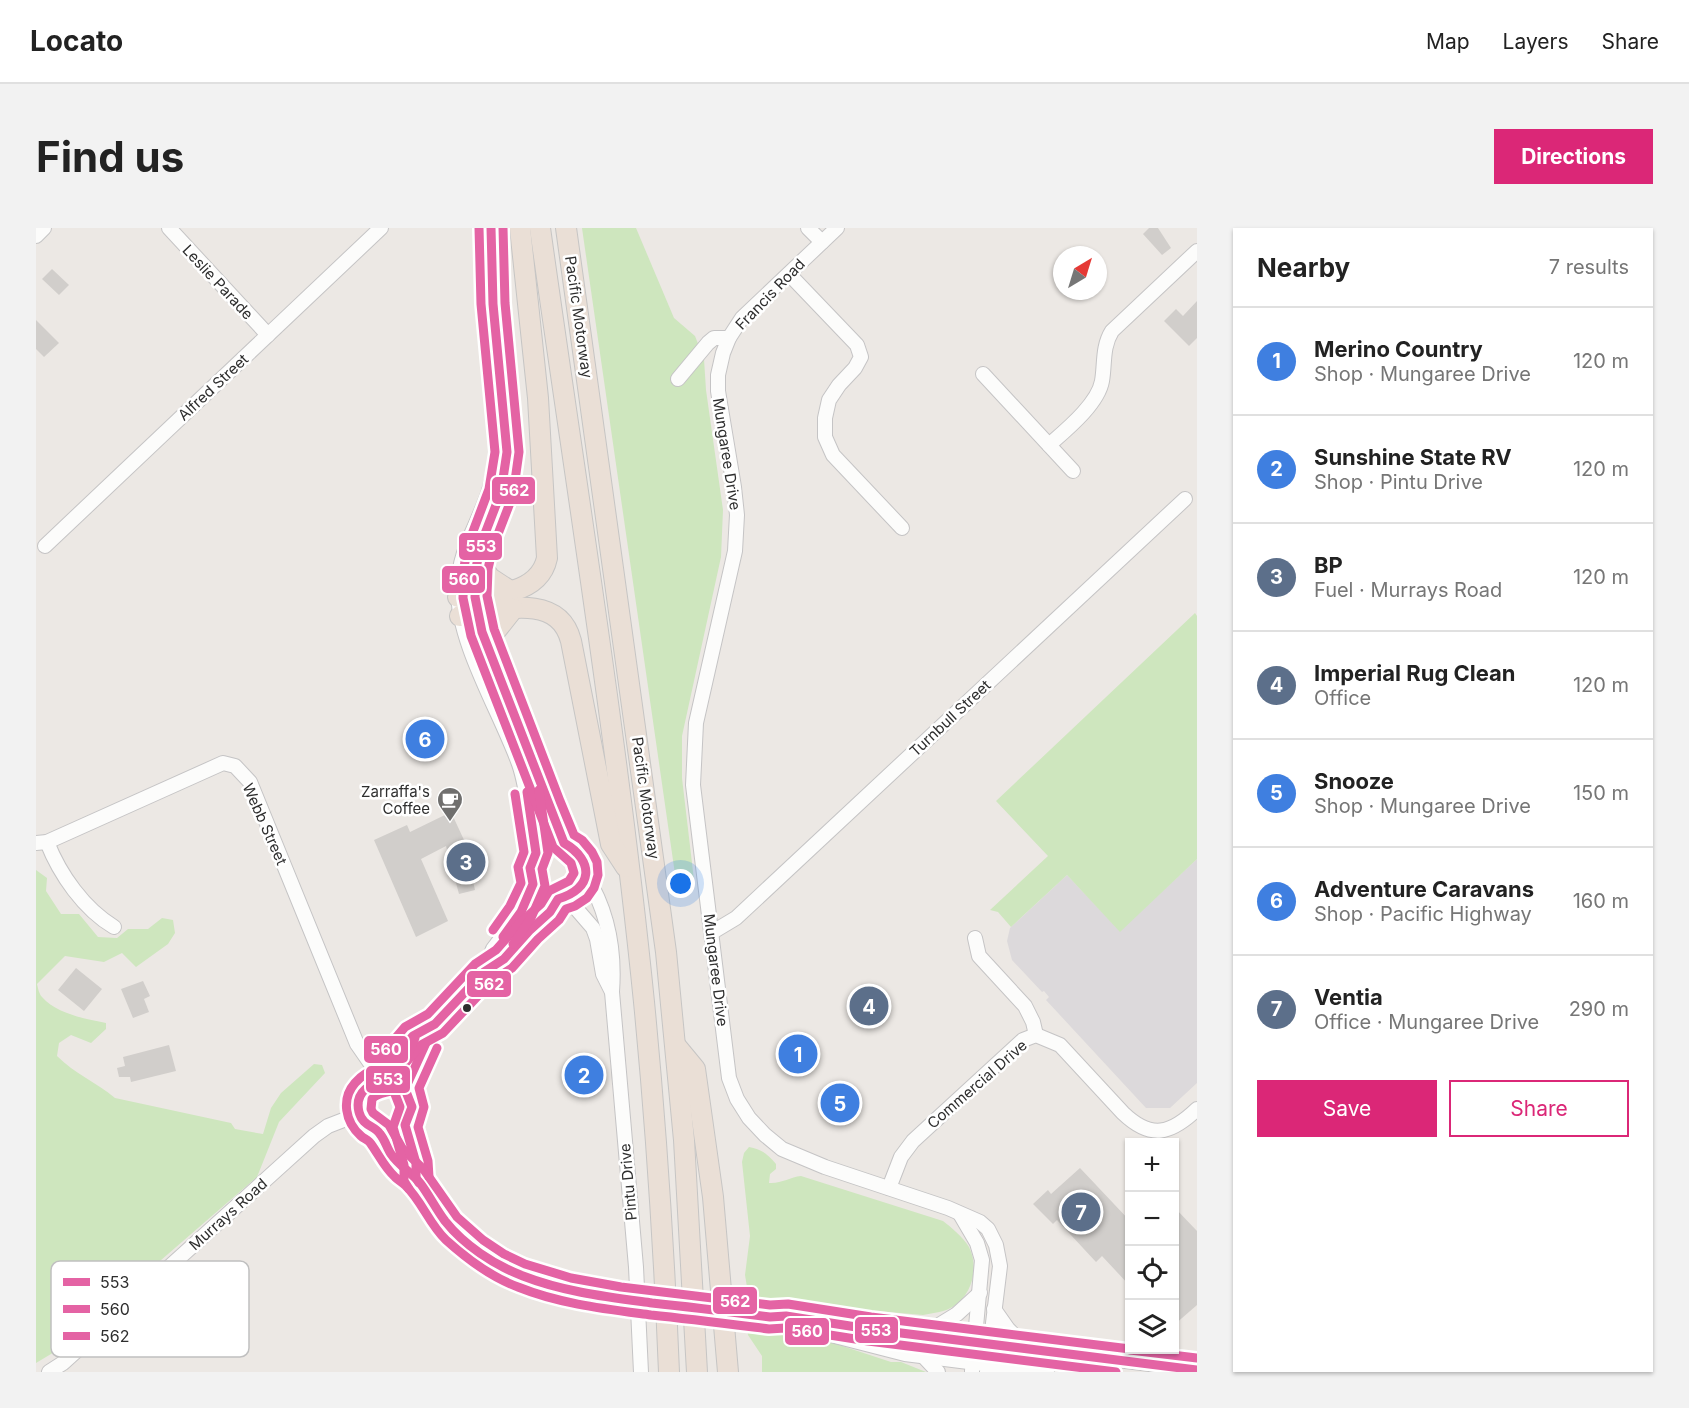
<!DOCTYPE html>
<html lang="en">
<head>
<meta charset="utf-8">
<style>
	:root { --surface:#fff; --page:#f2f2f2; --text:#222; --muted:#767676; --line:#e0e0e0; --accent:#db2777 }
	body { margin:0; font-family:Inter,sans-serif; background:var(--page); color:var(--text) }
	.controls { position:absolute; right:18px; bottom:18px; display:grid; overflow:hidden; border-radius:0px; box-shadow:0 2px 4px #0004 }
	.controls button { width:54px; height:54px; display:grid; place-items:center; padding:0; border:0; border-bottom:2px solid var(--line); background:var(--surface); color:var(--text); font:30px sans-serif }
	.compass { position:absolute; left:1017px; top:18px; width:54px; height:54px; border-radius:50%; background:var(--surface); box-shadow:0 2px 4px #0004; rotate:38deg }
	.you { position:absolute; left:645px; top:656px; width:21px; height:21px; margin:-15px; border:4px solid #fff; border-radius:50%; background:#1a73e8; box-shadow:0 0 0 9px #1a73e833 }
	.badge { display:grid; place-items:center; width:39px; height:39px; border-radius:50%; background:var(--accent); color:#fff; font-size:20px; font-weight:700 }
	.pin { position:absolute; translate:-50% -50%; border:3px solid #fff; box-shadow:0 2px 6px #0006 }
	.list { margin:0; padding:0; list-style:none }
	h2 { display:flex; justify-content:space-between; align-items:center; height:78px; margin:0; padding:0 24px; font-size:26px }
	h2 small { font-size:20px; font-weight:400; color:var(--muted) }
	.list li { display:grid; grid-template-columns:39px 1fr auto; gap:18px; align-items:center; box-sizing:border-box; height:108px; padding:0 24px; border-top:2px solid var(--line) }
	.list b { display:block; font-size:22px; white-space:nowrap }
	.list p { margin:0; font-size:20px; white-space:nowrap; color:var(--muted) }
	.list em { font-size:20px; font-style:normal; color:var(--muted) }
	.actions { display:flex; gap:12px; padding:18px 24px }
	.actions a { flex:1; padding:14px 0; border:2px solid var(--accent); border-radius:0px; text-align:center; font-size:21px; color:var(--accent) }
	.actions .main { background:var(--accent); color:#fff }
	.icon { flex:none; width:33px; height:33px; fill:none; stroke:currentColor; stroke-width:2; stroke-linecap:round; stroke-linejoin:round }
	.map { position:relative; flex:none; width:1161px; height:1144px; overflow:hidden; border-radius:0px }
	header { display:flex; align-items:center; gap:36px; box-sizing:border-box; height:84px; padding:0 30px; background:var(--surface); border-bottom:2px solid var(--line) }
	header strong { font-size:28px }
	nav { display:flex; gap:33px; margin-inline-start:auto; font-size:21px }
	.intro { display:flex; align-items:center; justify-content:space-between; box-sizing:border-box; height:144px; padding:0 36px }
	h1 { margin:0; font-size:42px }
	.button { padding:15px 27px; border-radius:0px; background:var(--accent); color:#fff; font-size:21px; font-weight:700 }
	main { display:flex; gap:36px; padding:0 36px }
	aside { flex:1; background:var(--surface); border-radius:0px; box-shadow:0 2px 4px #0004 }
	.map>svg:first-child { display:block }
</style>
</head>
<body>
<header>
<strong>Locato</strong>
<nav><a>Map</a><a>Layers</a><a>Share</a></nav>
</header>
<div class="intro"><h1>Find us</h1><a class="button">Directions</a></div>
<main>
<div class="map">
<svg width="1161" height="1144" viewBox="0 0 1161 1144">
	<rect width="100%" height="100%" fill="#ece8e4"/>
	<!-- industrial -->
	<path fill="#dcd9db" d="M1161 631V855L1134 880H1110L1010 772 1013 769 1008 763 1006 764 976 732 971 713 974 700 1031 647 1084 703Z"/>
	<!-- green -->
	<g fill="#cee6be">
		<path d="M546 0H600L638 90 659 108 668 131 670 162 687 282 685 329 646 508V550L658 652 640 653Z"/>
		<path d="M1159 385 1161 388V631L1084 704 1031 647 975 699 962 684 954 682 1012 628 960 573Z"/>
		<path d="M0 642 11 650 10 663 25 686H43L62 709 81 710 92 701H112L126 690 137 692 139 705 132 716 100 739 86 725 68 734 29 728 1 756C2 760 3 766 6 769 21 786 50 791 70 795V801L55 815 35 807 23 815 21 828C39 846 60 854 79 870L195 895 199 901 227 906 235 880 245 865 278 836 286 837 289 845 243 894 221 949 20 1123 0 1135Z"/>
		<path d="M713 919C726 921 732 927 740 936V941L734 946 733 955C745 956 754 949 765 948L907 993C916 1000 927 1009 933 1019 943 1039 937 1065 918 1078 909 1084 898 1085 887 1087L736 1074 722 1071 712 1065 709 1047 714 1008 706 934 708 925Z"/>
		<path d="M710 1097 773 1107 855 1134H865L890 1144H726V1128L712 1107Z"/>
	</g>
	<!-- building -->
	<g fill="#d1cecb">
		<path d="M1113 0H1122L1135 20 1126 27 1107 6Z"/>
		<path d="M16 41 33 57 23 67 6 51Z"/>
		<path d="M1161 73V110L1153 118 1128 93 1140 81 1147 88Z"/>
		<path d="M0 92 23 115 8 129 0 121Z"/>
		<path d="M415 584 428 612 439 662 423 666 410 618 385 631 412 693 380 709 338 612 371 597 374 604Z"/>
		<path d="M40 740 66 761 48 783 22 762Z"/>
		<path d="M107 753 114 768 108 771 113 784 97 790 85 761Z"/>
		<path d="M133 817 140 843 95 854 94 849H83L81 840 89 838 87 829Z"/>
		<path d="M1044 940 1094 993V1058L1066 1028 1060 1034 1021 992 1017 996 997 976 1012 962 1015 966Z"/>
		<path d="M1138 979 1161 1003V1077L1138 1097Z"/>
	</g>
	<g fill="none" stroke-linecap="round" stroke-linejoin="round">
		<defs>
			<g id="minor">
				<path d="M133 0 232 107"/>
				<path d="M455 0 457 76 462 115 471 224 465 264 441 332 439 349 440 376 446 404 499 532 517 588 526 604 528 615"/>
				<path d="M772 0 786 14"/>
				<path d="M801 0 706 90 693 110 687 125 682 147V163L698 259 701 287 699 323 660 495 657 557 693 850 701 871 713 890 729 907 746 921 789 939 912 980 944 994 952 1001 960 1017 964 1038 951 1144"/>
				<path d="M0 8 8 0"/>
				<path d="M753 46 821 117 825 129 819 140 803 157 793 172 789 190V209L797 227 866 300"/>
				<path d="M947 146 1037 243"/>
				<path d="M642 151 672 115 678 110H693"/>
				<path d="M465 204C460 224 459 246 452 266 441 298 422 325 422 360 421 415 464 483 483 536 493 565 493 595 500 625"/>
				<path d="M1013 217C1030 202 1062 176 1066 153 1069 136 1066 119 1076 103L1161 23"/>
				<path d="M9 318 345 0"/>
				<path d="M11 614C24 647 48 681 78 699"/>
				<circle cx="522" cy="643" r="28"/>
				<path d="M0 615 11 614 187 535 199 538 214 554 321 816 346 852"/>
				<path d="M550 648C572 683 579 723 576 764L600 1039 605 1144"/>
				<path d="M531 670 557 700 561 711 567 746 575 762"/>
				<path d="M675 705 700 690 1149 271"/>
				<path d="M939 710 943 728 989 778 997 794 1000 807"/>
				<path d="M448 744 457 721 485 684 497 656"/>
				<path d="M352 852 355 834 377 808 399 796 448 744 468 731 493 703 514 684 522 671"/>
				<circle cx="349" cy="879" r="27"/>
				<path d="M369 861 399 796"/>
				<path d="M369 897 380 935V950"/>
				<path d="M344 905C348 918 357 930 366 940 371 944 377 947 381 951 390 964 397 978 406 990 436 1027 479 1049 524 1062"/>
				<path d="M853 960 865 929 877 913 987 812 1000 807 1024 817 1087 885C1115 912 1135 906 1161 881"/>
				<path d="M924 986 941 1015 946 1032 936 1143"/>
				<path d="M958 1081 972 1101 992 1121"/>
				<path d="M734 1089 750 1088 833 1101 1161 1142"/>
				<path d="M756 1097 869 1126 1011 1144"/>
				<path d="M893 1109 903 1097 921 1086 944 1065"/>
				<path d="M888 1129 902 1144"/>
				<path d="M13 1144 27 1135 278 908 292 898 323 886"/>
			</g>
			<g id="highway">
				<path d="M504 0C540 258 582 515 608 774 620 897 628 1021 633 1144"/>
				<path d="M530 0 630 724 648 912 661 1144"/>
				<path d="M441 332 454 350 474 363"/>
				<path d="M422 369C453 368 503 368 511 330L502 170 484 0"/>
				<path d="M424 388C462 383 522 363 535 413L575 616 590 639"/>
				<path d="M450 415 477 381"/>
				<path d="M640 818 659 841 677 969 692 1144"/>
			</g>
		</defs>
		<!-- minor casing -->
		<use href="#minor" stroke="#c5c4c5" stroke-width="16"/>
		<!-- highway casing -->
		<use href="#highway" stroke="#c6c5c4" stroke-width="22"/>
		<!-- minor -->
		<use href="#minor" stroke="#fcfcfb" stroke-width="14"/>
		<!-- highway -->
		<use href="#highway" stroke="#eadfd6" stroke-width="20"/>
		<defs>
			<path id="minor-bridge" d="M524 1062 553 1067 734 1089"/>
		</defs>
		<!-- minor-bridge casing -->
		<use href="#minor-bridge" stroke="#c5c4c5" stroke-width="16" stroke-linecap="butt"/>
		<!-- minor-bridge -->
		<use href="#minor-bridge" stroke="#fcfcfb" stroke-width="14"/>
		<defs>
			<g id="bus-1">
				<path d="M455 0 457 76 471 224 465 264 445 316 440 340 439 369 446 404 528 615C559 633 557 661 522 671L514 684 493 703 468 731 448 744 399 796 377 808 355 834 352 852C335 854 318 864 323 884 327 899 338 897 344 906 349 912 351 920 355 926 363 938 375 944 384 955 393 967 400 981 409 993 428 1017 458 1037 487 1048 528 1064 572 1069 616 1075 655 1079 695 1084 734 1089L750 1088 833 1101 1161 1142"/>
				<path d="M467 709 485 684 497 656 494 640 500 625 491 564"/>
				<path d="M383 955 380 950V935L369 897 376 879 369 861 390 815"/>
			</g>
			<g id="bus-2">
				<path d="M443 0 445 76 459 224 453 261 433 314 428 339 427 370 435 408 517 619 535 635 538 645 533 653 513 663 505 676 484 695 460 722 439 736 392 786 369 799 345 827 342 841C332 843 325 848 319 855 305 871 309 894 325 908 328 911 333 912 335 916 343 927 348 939 359 949 362 952 366 954 369 957 386 973 393 996 410 1012 431 1031 455 1049 482 1059 524 1076 570 1081 615 1087 654 1091 693 1096 733 1101L749 1100 832 1113 1080 1144"/>
				<path d="M477 716 495 690 509 658 506 641 512 625 503 562"/>
				<path d="M393 949 392 933 382 899 388 879 383 860 401 820"/>
			</g>
			<g id="bus-3">
				<path d="M467 0 469 75 483 224 477 267 457 319 452 341 451 368 458 401 524 573 538 607 546 612 556 624 561 634 562 647 558 660 551 670 539 678 530 681 523 692 502 711 476 740 456 753 407 805 385 817 366 839 361 860C353 866 343 863 336 871L335 881 337 885 353 897 366 920 388 942 421 989 447 1012 468 1026 489 1036 535 1050 585 1059 734 1077 752 1076 835 1089 1094 1121"/>
				<path d="M457 702 474 678 485 655 482 639 488 624 479 566"/>
				<path d="M373 961 368 953V937L357 899 364 879 357 861 379 810"/>
				<path d="M1094 1122 1161 1130"/>
			</g>
		</defs>
		<!-- bus-1 casing -->
		<use href="#bus-1" stroke="#fff" stroke-width="14"/>
		<!-- bus-2 casing -->
		<use href="#bus-2" stroke="#fff" stroke-width="14"/>
		<!-- bus-3 casing -->
		<use href="#bus-3" stroke="#fff" stroke-width="14"/>
		<!-- bus-1 -->
		<use href="#bus-1" stroke="#e463a4" stroke-width="9"/>
		<!-- bus-2 -->
		<use href="#bus-2" stroke="#e463a4" stroke-width="9"/>
		<!-- bus-3 -->
		<use href="#bus-3" stroke="#e463a4" stroke-width="9"/>
	</g>
	<!-- icons -->
	<defs>
		<symbol id="cafe-pin" viewBox="-11 -11 22 30"><path d="M0 17L-7.5 6A9.5 9.5 0 1 1 7.5 6Z" fill="#706f6e" stroke="#fff"/><path d="M-5.5-4.5H6V0H3Q3 3.5 0 3.5H-2.5Q-5.5 3.5-5.5 0ZM3-3.2v2h1.7v-2ZM-6 4.5H4V6H-6Z" fill="#fff"/></symbol>
	</defs>
	<g fill-rule="evenodd">
		<use href="#cafe-pin" x="399" y="557" width="30" height="40"/>
	</g>
	<!-- markers -->
	<circle fill="#2e2e2e" stroke="#fff" stroke-width="2" cx="431" cy="780" r="5"/>
	<g text-anchor="middle" dominant-baseline="central" stroke-width="5" stroke-linejoin="round" paint-order="stroke">
		<!-- street labels -->
		<g font-size="15" fill="#2e2e2e" stroke="#fff">
			<text transform="translate(182 54) rotate(47)">Leslie Parade</text>
			<text transform="translate(734 66) rotate(-46)">Francis Road</text>
			<text transform="translate(543 89) rotate(82)">Pacific Motorway</text>
			<text transform="translate(177 159) rotate(-43)">Alfred Street</text>
			<text transform="translate(691 226) rotate(81)">Mungaree Drive</text>
			<text transform="translate(914 490) rotate(-43)">Turnbull Street</text>
			<text transform="translate(610 570) rotate(82)">Pacific Motorway</text>
			<text transform="translate(229 596) rotate(66)">Webb Street</text>
			<text transform="translate(680 742) rotate(83)">Mungaree Drive</text>
			<text transform="translate(941 856) rotate(-41)">Commercial Drive</text>
			<text transform="translate(592 954) rotate(-95)">Pintu Drive</text>
			<text transform="translate(192 986) rotate(-42)">Murrays Road</text>
		</g>
		<!-- poi labels -->
		<g font-size="15" fill="#2e2e2e" stroke="#fff" text-anchor="end">
			<text x="394" y="563">Zarraffa's<tspan x="394" dy="17">Coffee</tspan></text>
		</g>
	</g>
	<!-- legend -->
	<rect x="15" y="1033" width="198" height="96" rx="9" fill="#fff" stroke="#c0c0c0" stroke-width="1.5"/>
	<rect x="27" y="1050" width="27" height="8" fill="#e463a4"/>
	<rect x="27" y="1077" width="27" height="8" fill="#e463a4"/>
	<rect x="27" y="1104" width="27" height="8" fill="#e463a4"/>
	<g font-size="16" fill="#2e2e2e">
		<text x="64" y="1060">553</text>
		<text x="64" y="1087">560</text>
		<text x="64" y="1114">562</text>
	</g>
	<g stroke="#fff" stroke-width="2">
		<rect x="455" y="248" width="45" height="29" rx="6" fill="#e463a4"/>
		<rect x="422" y="304" width="45" height="29" rx="6" fill="#e463a4"/>
		<rect x="405" y="337" width="45" height="29" rx="6" fill="#e463a4"/>
		<rect x="430" y="742" width="46" height="28" rx="6" fill="#e463a4"/>
		<rect x="327" y="807" width="46" height="29" rx="6" fill="#e463a4"/>
		<rect x="329" y="837" width="46" height="29" rx="6" fill="#e463a4"/>
		<rect x="676" y="1058" width="46" height="29" rx="6" fill="#e463a4"/>
		<rect x="818" y="1088" width="45" height="28" rx="6" fill="#e463a4"/>
		<rect x="748" y="1089" width="46" height="29" rx="6" fill="#e463a4"/>
	</g>
	<g font-size="16" text-anchor="middle" font-weight="bold" fill="#fff">
		<text x="478" y="268">562</text>
		<text x="445" y="324">553</text>
		<text x="428" y="357">560</text>
		<text x="453" y="762">562</text>
		<text x="350" y="827">560</text>
		<text x="352" y="857">553</text>
		<text x="699" y="1079">562</text>
		<text x="840" y="1108">553</text>
		<text x="771" y="1109">560</text>
	</g>
</svg>
<div class="controls">
<button>+</button>
<button>−</button>
<button><svg class="icon" aria-label="locate" viewBox="0 0 24 24"><circle cx="12" cy="12" r="6"/><path d="M12 2v4M12 18v4M2 12h4M18 12h4"/></svg></button>
<button><svg class="icon" aria-label="layers" viewBox="0 0 24 24"><path d="M12 4l9 5-9 5-9-5zM3 14l9 5 9-5"/></svg></button>
</div>
<svg class="compass" viewBox="-18 -18 36 36"><path d="M0-13l5 13h-10z" fill="#e53935"/><path d="M0 13l5-13h-10z" fill="#767676"/></svg>
<div class="you"></div>
<div class="pin badge" style="left:762px;top:826px;background:#3f7fe0">1</div>
<div class="pin badge" style="left:548px;top:847px;background:#3f7fe0">2</div>
<div class="pin badge" style="left:430px;top:634px;background:#5c6f8a">3</div>
<div class="pin badge" style="left:833px;top:778px;background:#5c6f8a">4</div>
<div class="pin badge" style="left:804px;top:875px;background:#3f7fe0">5</div>
<div class="pin badge" style="left:389px;top:511px;background:#3f7fe0">6</div>
<div class="pin badge" style="left:1045px;top:984px;background:#5c6f8a">7</div>
</div>
<aside>
<h2>Nearby<small>7 results</small></h2>
<ul class="list">
<li><span class="badge" style="background:#3f7fe0">1</span><div><b>Merino Country</b><p>Shop · Mungaree Drive</p></div><em>120 m</em></li>
<li><span class="badge" style="background:#3f7fe0">2</span><div><b>Sunshine State RV</b><p>Shop · Pintu Drive</p></div><em>120 m</em></li>
<li><span class="badge" style="background:#5c6f8a">3</span><div><b>BP</b><p>Fuel · Murrays Road</p></div><em>120 m</em></li>
<li><span class="badge" style="background:#5c6f8a">4</span><div><b>Imperial Rug Clean</b><p>Office</p></div><em>120 m</em></li>
<li><span class="badge" style="background:#3f7fe0">5</span><div><b>Snooze</b><p>Shop · Mungaree Drive</p></div><em>150 m</em></li>
<li><span class="badge" style="background:#3f7fe0">6</span><div><b>Adventure Caravans</b><p>Shop · Pacific Highway</p></div><em>160 m</em></li>
<li><span class="badge" style="background:#5c6f8a">7</span><div><b>Ventia</b><p>Office · Mungaree Drive</p></div><em>290 m</em></li>
</ul>
<div class="actions"><a class="main">Save</a><a>Share</a></div>
</aside>
</main>
</body>
</html>
